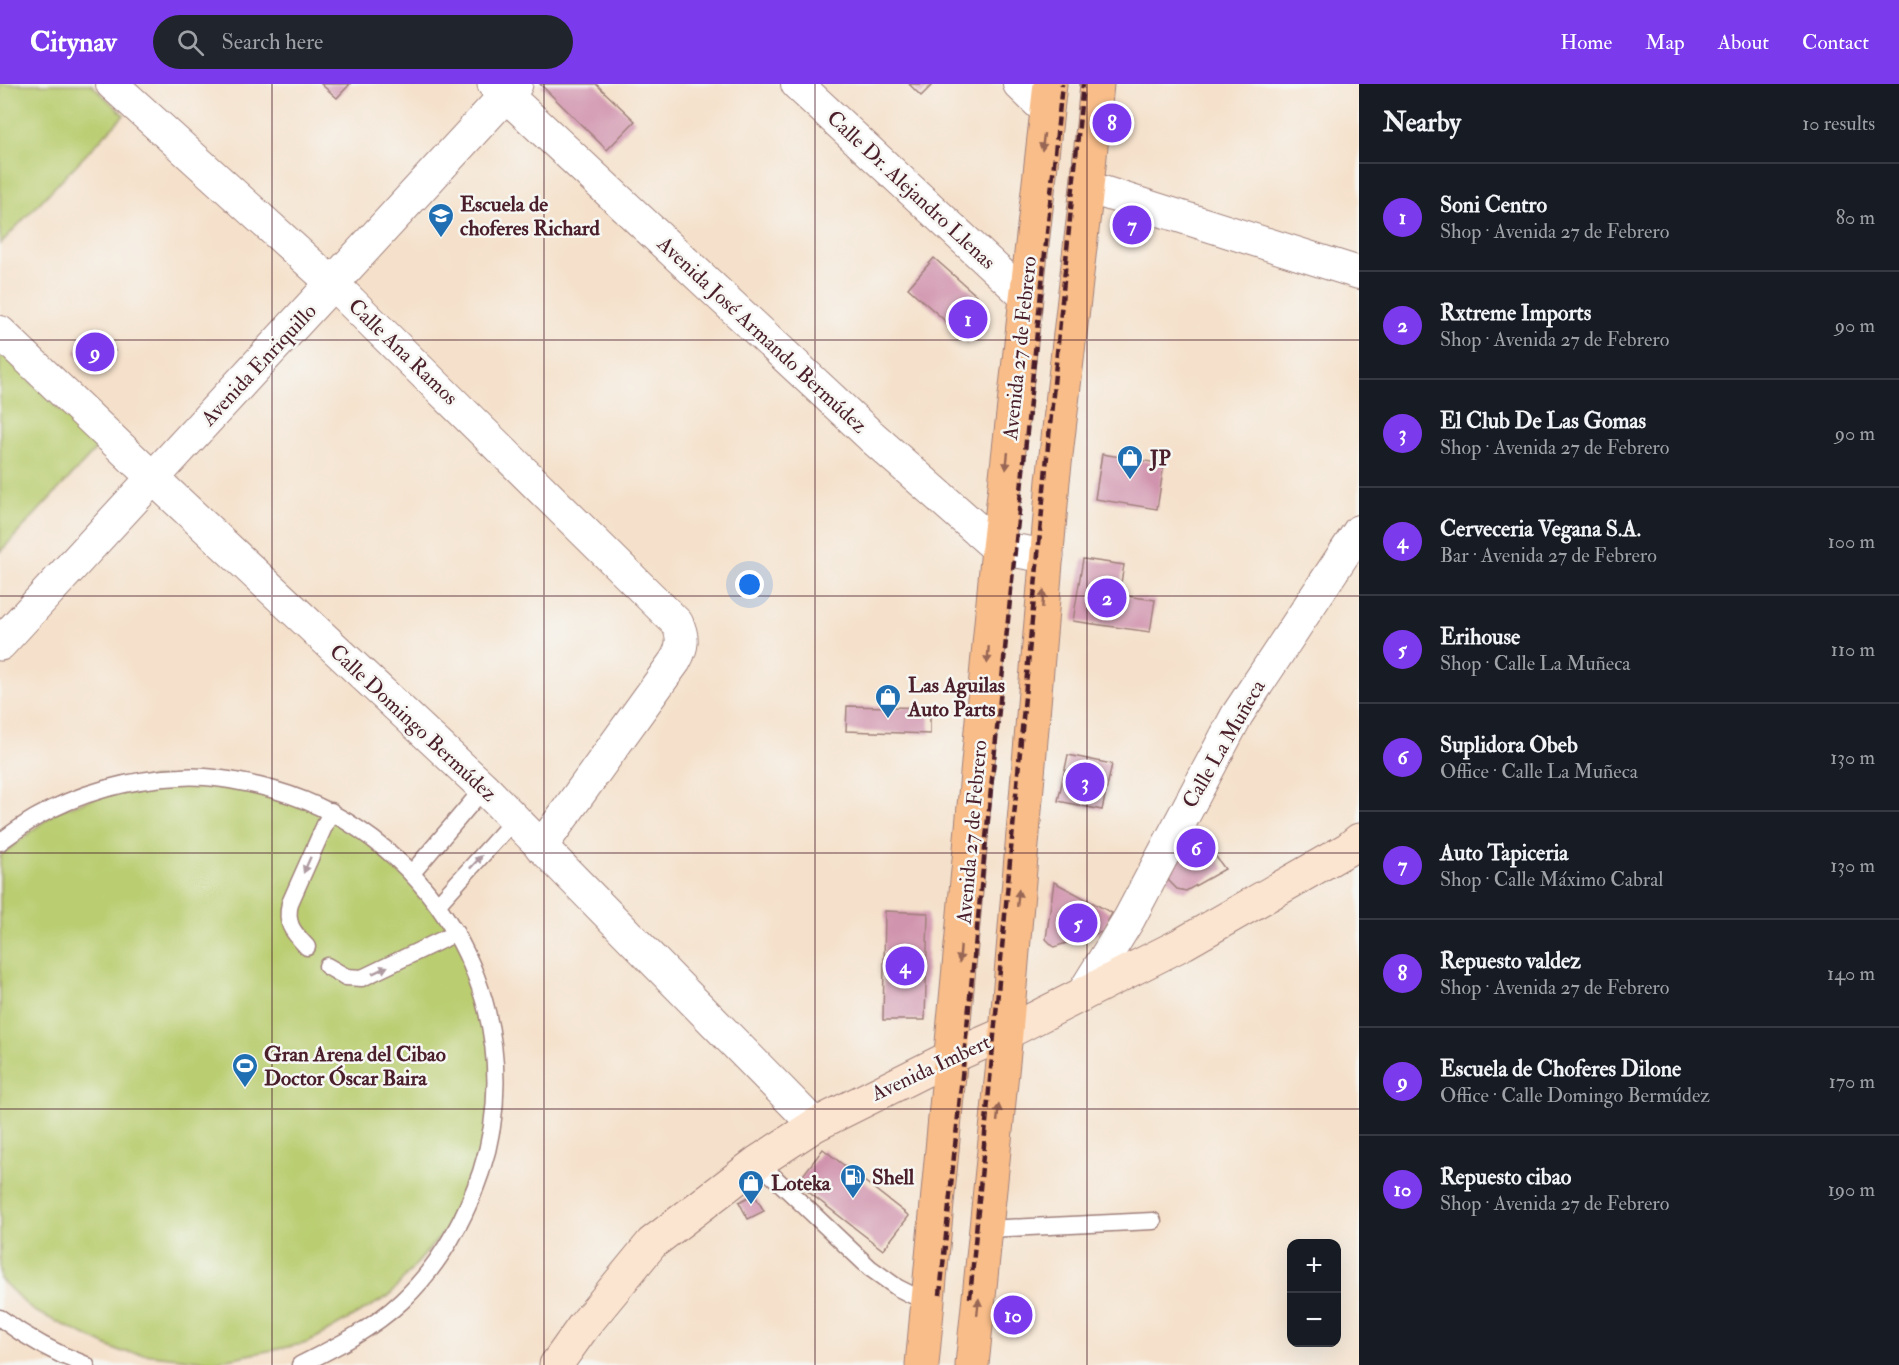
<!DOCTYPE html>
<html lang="en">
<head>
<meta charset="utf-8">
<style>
	:root { --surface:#171b24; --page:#20242c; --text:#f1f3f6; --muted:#9ea1a6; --line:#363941; --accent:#7c3aed }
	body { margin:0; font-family:"IM FELL Double Pica",serif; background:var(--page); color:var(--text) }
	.controls { position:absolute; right:18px; bottom:18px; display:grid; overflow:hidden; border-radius:12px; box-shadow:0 6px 24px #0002 }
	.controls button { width:54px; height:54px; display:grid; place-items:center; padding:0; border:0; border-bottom:2px solid var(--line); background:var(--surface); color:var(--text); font:30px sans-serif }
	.you { position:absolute; left:750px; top:501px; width:21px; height:21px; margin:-15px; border:4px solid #fff; border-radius:50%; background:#1a73e8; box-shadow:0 0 0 9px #1a73e833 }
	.badge { display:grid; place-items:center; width:39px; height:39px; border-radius:50%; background:var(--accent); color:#fff; font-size:20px; font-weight:700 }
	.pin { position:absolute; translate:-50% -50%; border:3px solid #fff; box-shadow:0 2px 6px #0006 }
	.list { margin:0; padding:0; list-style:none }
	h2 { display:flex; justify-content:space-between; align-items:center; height:78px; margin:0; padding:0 24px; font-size:26px }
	h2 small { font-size:20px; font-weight:400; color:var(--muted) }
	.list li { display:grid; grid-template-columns:39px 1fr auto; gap:18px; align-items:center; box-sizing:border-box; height:108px; padding:0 24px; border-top:2px solid var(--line) }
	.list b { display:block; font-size:22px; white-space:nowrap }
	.list p { margin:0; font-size:20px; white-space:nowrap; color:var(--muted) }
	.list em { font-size:20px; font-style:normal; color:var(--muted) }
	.icon { flex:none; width:33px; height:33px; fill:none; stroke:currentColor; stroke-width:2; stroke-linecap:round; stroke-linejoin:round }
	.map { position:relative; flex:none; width:1359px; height:1281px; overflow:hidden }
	header { display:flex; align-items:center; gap:36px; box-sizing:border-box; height:84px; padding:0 30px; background:var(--accent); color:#fff }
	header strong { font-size:28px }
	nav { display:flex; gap:33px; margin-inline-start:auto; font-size:21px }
	.search { width:420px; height:54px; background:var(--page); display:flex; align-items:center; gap:15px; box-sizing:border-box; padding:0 21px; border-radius:33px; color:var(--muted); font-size:22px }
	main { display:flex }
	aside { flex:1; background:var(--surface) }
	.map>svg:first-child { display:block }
</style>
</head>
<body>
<header>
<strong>Citynav</strong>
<div class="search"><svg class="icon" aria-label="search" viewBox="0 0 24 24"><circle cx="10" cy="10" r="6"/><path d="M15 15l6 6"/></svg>Search here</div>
<nav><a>Home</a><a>Map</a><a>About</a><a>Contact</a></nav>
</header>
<main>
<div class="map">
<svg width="1359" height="1281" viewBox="0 0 1359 1281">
	<rect width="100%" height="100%" fill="#f6f6f2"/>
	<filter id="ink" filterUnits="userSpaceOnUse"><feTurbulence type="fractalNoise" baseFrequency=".0167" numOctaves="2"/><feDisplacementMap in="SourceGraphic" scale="12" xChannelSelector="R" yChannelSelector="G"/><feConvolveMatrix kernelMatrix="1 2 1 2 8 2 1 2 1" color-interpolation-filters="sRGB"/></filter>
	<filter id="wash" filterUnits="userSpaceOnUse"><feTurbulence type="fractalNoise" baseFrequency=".008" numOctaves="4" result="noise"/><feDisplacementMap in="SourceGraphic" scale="24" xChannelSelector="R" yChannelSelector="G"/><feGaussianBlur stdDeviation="1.35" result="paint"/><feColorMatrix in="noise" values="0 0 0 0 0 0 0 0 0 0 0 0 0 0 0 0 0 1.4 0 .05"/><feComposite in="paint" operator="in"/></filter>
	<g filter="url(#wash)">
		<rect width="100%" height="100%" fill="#f5e1cb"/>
		<!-- green -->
		<g fill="#bacd71" stroke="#82764e" stroke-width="1.5">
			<path d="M0 0H91L124 31 0 160Z"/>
			<path d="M0 268 98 363 0 468Z"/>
			<path d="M152 694 252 696 342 728 417 787 469 866 494 958 488 1052 451 1140 389 1212 307 1259 213 1278 118 1267 32 1226 0 1195V772L57 727Z"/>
		</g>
		<g id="blocks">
			<!-- building -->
			<g fill="#d194ae">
				<path d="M321 0H350L337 14Z"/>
				<path d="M540 0H596L635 37 607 66Z"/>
				<path d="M909 0H933L921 12Z"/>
				<path d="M1120 124 1150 130 1144 158 1114 151Z"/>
				<path d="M934 174 985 219 968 257 908 204Z"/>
				<path d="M93 248 115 267 97 288 75 268Z"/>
				<path d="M1102 370 1164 380 1157 425 1095 415Z"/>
				<path d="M1083 475 1124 481 1119 511 1155 516 1150 548 1073 537Z"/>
				<path d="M847 622 930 624V650L846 647Z"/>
				<path d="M1068 671 1112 680 1102 726 1058 717Z"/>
				<path d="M1194 743 1225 785 1186 807 1177 805 1164 792Z"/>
				<path d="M1054 798 1112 829 1102 848 1054 863 1046 855Z"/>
				<path d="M885 827 928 829 925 936H883Z"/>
				<path d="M823 1065 909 1132 883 1166 797 1099Z"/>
				<path d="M754 1110 764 1127 748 1135 739 1118Z"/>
			</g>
		</g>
	</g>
	<g filter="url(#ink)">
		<use href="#blocks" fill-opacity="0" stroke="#a0807b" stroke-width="1.5"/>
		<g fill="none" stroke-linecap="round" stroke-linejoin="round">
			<defs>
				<g id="service">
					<path d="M0 758C11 750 23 741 35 734 78 709 130 695 180 693 206 691 233 696 259 702 428 741 536 920 481 1088 465 1135 439 1182 402 1217 372 1245 336 1263 300 1281"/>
					<path d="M412 789 484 704"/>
					<path d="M438 820 514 736"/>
					<path d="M307 863C293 848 285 840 290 819L331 727"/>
					<path d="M327 882 346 893 362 894 456 849"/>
					<path d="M758 1078 870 1184 898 1204 928 1219"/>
					<path d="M986 1145 1153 1137"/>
					<path d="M0 1234C27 1254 54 1269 86 1281"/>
				</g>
				<g id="minor">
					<path d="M112 0 333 200 677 539C684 553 683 563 675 577L541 763"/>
					<path d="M797 0 1025 212"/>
					<path d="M1019 0 1047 27"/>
					<path d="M1087 103 1359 189"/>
					<path d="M0 248 154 395 484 704 815 1041"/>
					<path d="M1082 911 1129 835 1237 631 1359 447"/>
				</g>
				<g id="tertiary">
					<path d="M494 0 871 352 998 464 1047 472"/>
					<path d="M0 560 516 0"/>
				</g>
				<path id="secondary" d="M556 1281 583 1243 652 1159 758 1078 815 1041 951 973 1006 949 1184 859 1348 765 1359 756"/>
				<g id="primary">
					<path d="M922 1281 998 464 1050 0"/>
					<path d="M972 1281 1006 949 1053 397 1087 103 1097 0"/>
				</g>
			</defs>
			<!-- service casing -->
			<use href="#service" stroke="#a0807b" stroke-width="19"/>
			<!-- minor casing -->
			<use href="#minor" stroke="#a0807b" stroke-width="34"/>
			<!-- tertiary casing -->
			<use href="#tertiary" stroke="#a0807b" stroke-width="35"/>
			<!-- secondary casing -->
			<use href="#secondary" stroke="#a0807b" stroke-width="35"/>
			<!-- primary casing -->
			<use href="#primary" stroke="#a0807b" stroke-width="35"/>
			<!-- service -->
			<use href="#service" stroke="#fff" stroke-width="16"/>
			<!-- minor -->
			<use href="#minor" stroke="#fff" stroke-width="32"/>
			<!-- tertiary -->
			<use href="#tertiary" stroke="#fff" stroke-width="33"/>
			<!-- secondary -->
			<use href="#secondary" stroke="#fce5d0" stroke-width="33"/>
			<!-- primary -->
			<use href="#primary" stroke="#f8bd89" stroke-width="33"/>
			<!-- rail -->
			<g stroke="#4a1f2b" stroke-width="4.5" stroke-dasharray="9 4.5" stroke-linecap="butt">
				<path d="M940 1211 1062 0"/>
				<path d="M970 1214 1046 383 1083 0"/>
			</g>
		</g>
		<!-- one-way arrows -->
		<defs><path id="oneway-solid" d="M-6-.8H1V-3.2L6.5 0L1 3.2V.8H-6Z" transform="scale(1.5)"/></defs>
		<g fill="#986655">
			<use href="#oneway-solid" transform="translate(1043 58) rotate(97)"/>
			<use href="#oneway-solid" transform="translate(1007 377) rotate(96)"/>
			<use href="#oneway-solid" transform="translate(1043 515) rotate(-85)"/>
			<use href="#oneway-solid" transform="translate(988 571) rotate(95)"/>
			<use href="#oneway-solid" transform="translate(1018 814) rotate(-85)"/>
			<use href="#oneway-solid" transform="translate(960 870) rotate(95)"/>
			<use href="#oneway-solid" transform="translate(998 1029) rotate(-84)"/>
			<use href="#oneway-solid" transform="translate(978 1223) rotate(-84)"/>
		</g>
		<g fill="#ae9aa0">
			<use href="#oneway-solid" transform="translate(476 778) rotate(-47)"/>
			<use href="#oneway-solid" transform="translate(307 781) rotate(114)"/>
			<use href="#oneway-solid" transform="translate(380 886) rotate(-25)"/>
		</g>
	</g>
	<!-- grid -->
	<path fill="none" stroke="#4a1f2b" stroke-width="1.5" stroke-opacity="0.55" d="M272 0V1281M544 0V1281M815 0V1281M1087 0V1281M0 256H1359M0 512H1359M0 769H1359M0 1025H1359"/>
	<!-- icons -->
	<defs>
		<symbol id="school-pin" viewBox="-11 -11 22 30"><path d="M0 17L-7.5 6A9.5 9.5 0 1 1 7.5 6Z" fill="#1f6fb2" stroke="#f6f6f2"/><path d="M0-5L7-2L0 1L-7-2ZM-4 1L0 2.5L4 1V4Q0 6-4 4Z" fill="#fff"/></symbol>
		<symbol id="shop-pin" viewBox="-11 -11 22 30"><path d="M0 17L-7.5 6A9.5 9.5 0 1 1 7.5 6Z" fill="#1f6fb2" stroke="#f6f6f2"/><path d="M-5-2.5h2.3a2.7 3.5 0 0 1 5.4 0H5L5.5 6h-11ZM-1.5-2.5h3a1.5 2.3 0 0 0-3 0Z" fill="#fff"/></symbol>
		<symbol id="stadium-pin" viewBox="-11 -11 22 30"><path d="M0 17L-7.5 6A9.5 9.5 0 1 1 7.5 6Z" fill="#1f6fb2" stroke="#f6f6f2"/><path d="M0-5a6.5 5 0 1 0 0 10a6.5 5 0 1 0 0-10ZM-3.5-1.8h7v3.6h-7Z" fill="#fff"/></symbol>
		<symbol id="fuel-pin" viewBox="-11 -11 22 30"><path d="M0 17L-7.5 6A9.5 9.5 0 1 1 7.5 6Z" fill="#1f6fb2" stroke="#f6f6f2"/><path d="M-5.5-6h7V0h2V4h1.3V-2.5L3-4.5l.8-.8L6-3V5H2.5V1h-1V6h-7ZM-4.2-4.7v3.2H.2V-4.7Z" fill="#fff"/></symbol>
	</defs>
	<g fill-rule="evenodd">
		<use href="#school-pin" x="426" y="117" width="30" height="40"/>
		<use href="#shop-pin" x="1115" y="359" width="30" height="40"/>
		<use href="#shop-pin" x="873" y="598" width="30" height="40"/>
		<use href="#stadium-pin" x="230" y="967" width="30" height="40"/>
		<use href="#fuel-pin" x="838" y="1078" width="30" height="40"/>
		<use href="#shop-pin" x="736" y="1084" width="30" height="40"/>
	</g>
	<g text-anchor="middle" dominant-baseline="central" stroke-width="5" stroke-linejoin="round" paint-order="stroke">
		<!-- street labels -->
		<g font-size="21" fill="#4a1f2b" stroke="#f6f6f2">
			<text transform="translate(911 106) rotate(43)">Calle Dr. Alejandro Llenas</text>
			<text transform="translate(762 251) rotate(43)">Avenida José Armando Bermúdez</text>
			<text transform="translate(1020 264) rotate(-84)">Avenida 27 de Febrero</text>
			<text transform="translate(403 268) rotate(44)">Calle Ana Ramos</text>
			<text transform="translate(259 281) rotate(-47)">Avenida Enriquillo</text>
			<text transform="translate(413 639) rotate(43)">Calle Domingo Bermúdez</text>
			<text transform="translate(1224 660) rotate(-60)">Calle La Muñeca</text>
			<text transform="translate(972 748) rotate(-85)">Avenida 27 de Febrero</text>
			<text transform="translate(931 984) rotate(-25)">Avenida Imbert</text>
		</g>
		<!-- poi labels -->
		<g font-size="21" font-weight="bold" fill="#4a1f2b" stroke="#f6f6f2" text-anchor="start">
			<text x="460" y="120">Escuela de<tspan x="460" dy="24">choferes Richard</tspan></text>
			<text x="1150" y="374">JP</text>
			<text x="908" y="601">Las Aguilas<tspan x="908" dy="24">Auto Parts</tspan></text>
			<text x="264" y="970">Gran Arena del Cibao<tspan x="264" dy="24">Doctor Óscar Baira</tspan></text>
			<text x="872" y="1093">Shell</text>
			<text x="771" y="1099">Loteka</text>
		</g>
	</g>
</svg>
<div class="controls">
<button>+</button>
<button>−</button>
</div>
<div class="you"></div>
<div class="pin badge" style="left:968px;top:235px">1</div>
<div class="pin badge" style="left:1107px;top:514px">2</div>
<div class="pin badge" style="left:1085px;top:698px">3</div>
<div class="pin badge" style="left:905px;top:882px">4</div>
<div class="pin badge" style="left:1078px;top:839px">5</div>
<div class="pin badge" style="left:1196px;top:764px">6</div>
<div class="pin badge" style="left:1132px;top:141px">7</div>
<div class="pin badge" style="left:1112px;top:39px">8</div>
<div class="pin badge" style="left:95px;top:268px">9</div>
<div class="pin badge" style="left:1013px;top:1231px">10</div>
</div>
<aside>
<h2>Nearby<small>10 results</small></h2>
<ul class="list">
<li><span class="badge">1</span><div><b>Soni Centro</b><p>Shop · Avenida 27 de Febrero</p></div><em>80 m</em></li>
<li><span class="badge">2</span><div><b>Rxtreme Imports</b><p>Shop · Avenida 27 de Febrero</p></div><em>90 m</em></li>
<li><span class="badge">3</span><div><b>El Club De Las Gomas</b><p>Shop · Avenida 27 de Febrero</p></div><em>90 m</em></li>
<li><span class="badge">4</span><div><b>Cerveceria Vegana S.A.</b><p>Bar · Avenida 27 de Febrero</p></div><em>100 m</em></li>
<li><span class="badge">5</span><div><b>Erihouse</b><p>Shop · Calle La Muñeca</p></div><em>110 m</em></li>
<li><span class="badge">6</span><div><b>Suplidora Obeb</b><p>Office · Calle La Muñeca</p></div><em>130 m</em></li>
<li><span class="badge">7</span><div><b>Auto Tapiceria</b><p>Shop · Calle Máximo Cabral</p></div><em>130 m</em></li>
<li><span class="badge">8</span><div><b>Repuesto valdez</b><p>Shop · Avenida 27 de Febrero</p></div><em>140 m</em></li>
<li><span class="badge">9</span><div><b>Escuela de Choferes Dilone</b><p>Office · Calle Domingo Bermúdez</p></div><em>170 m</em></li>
<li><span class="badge">10</span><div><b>Repuesto cibao</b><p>Shop · Avenida 27 de Febrero</p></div><em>190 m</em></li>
</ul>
</aside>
</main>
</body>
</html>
